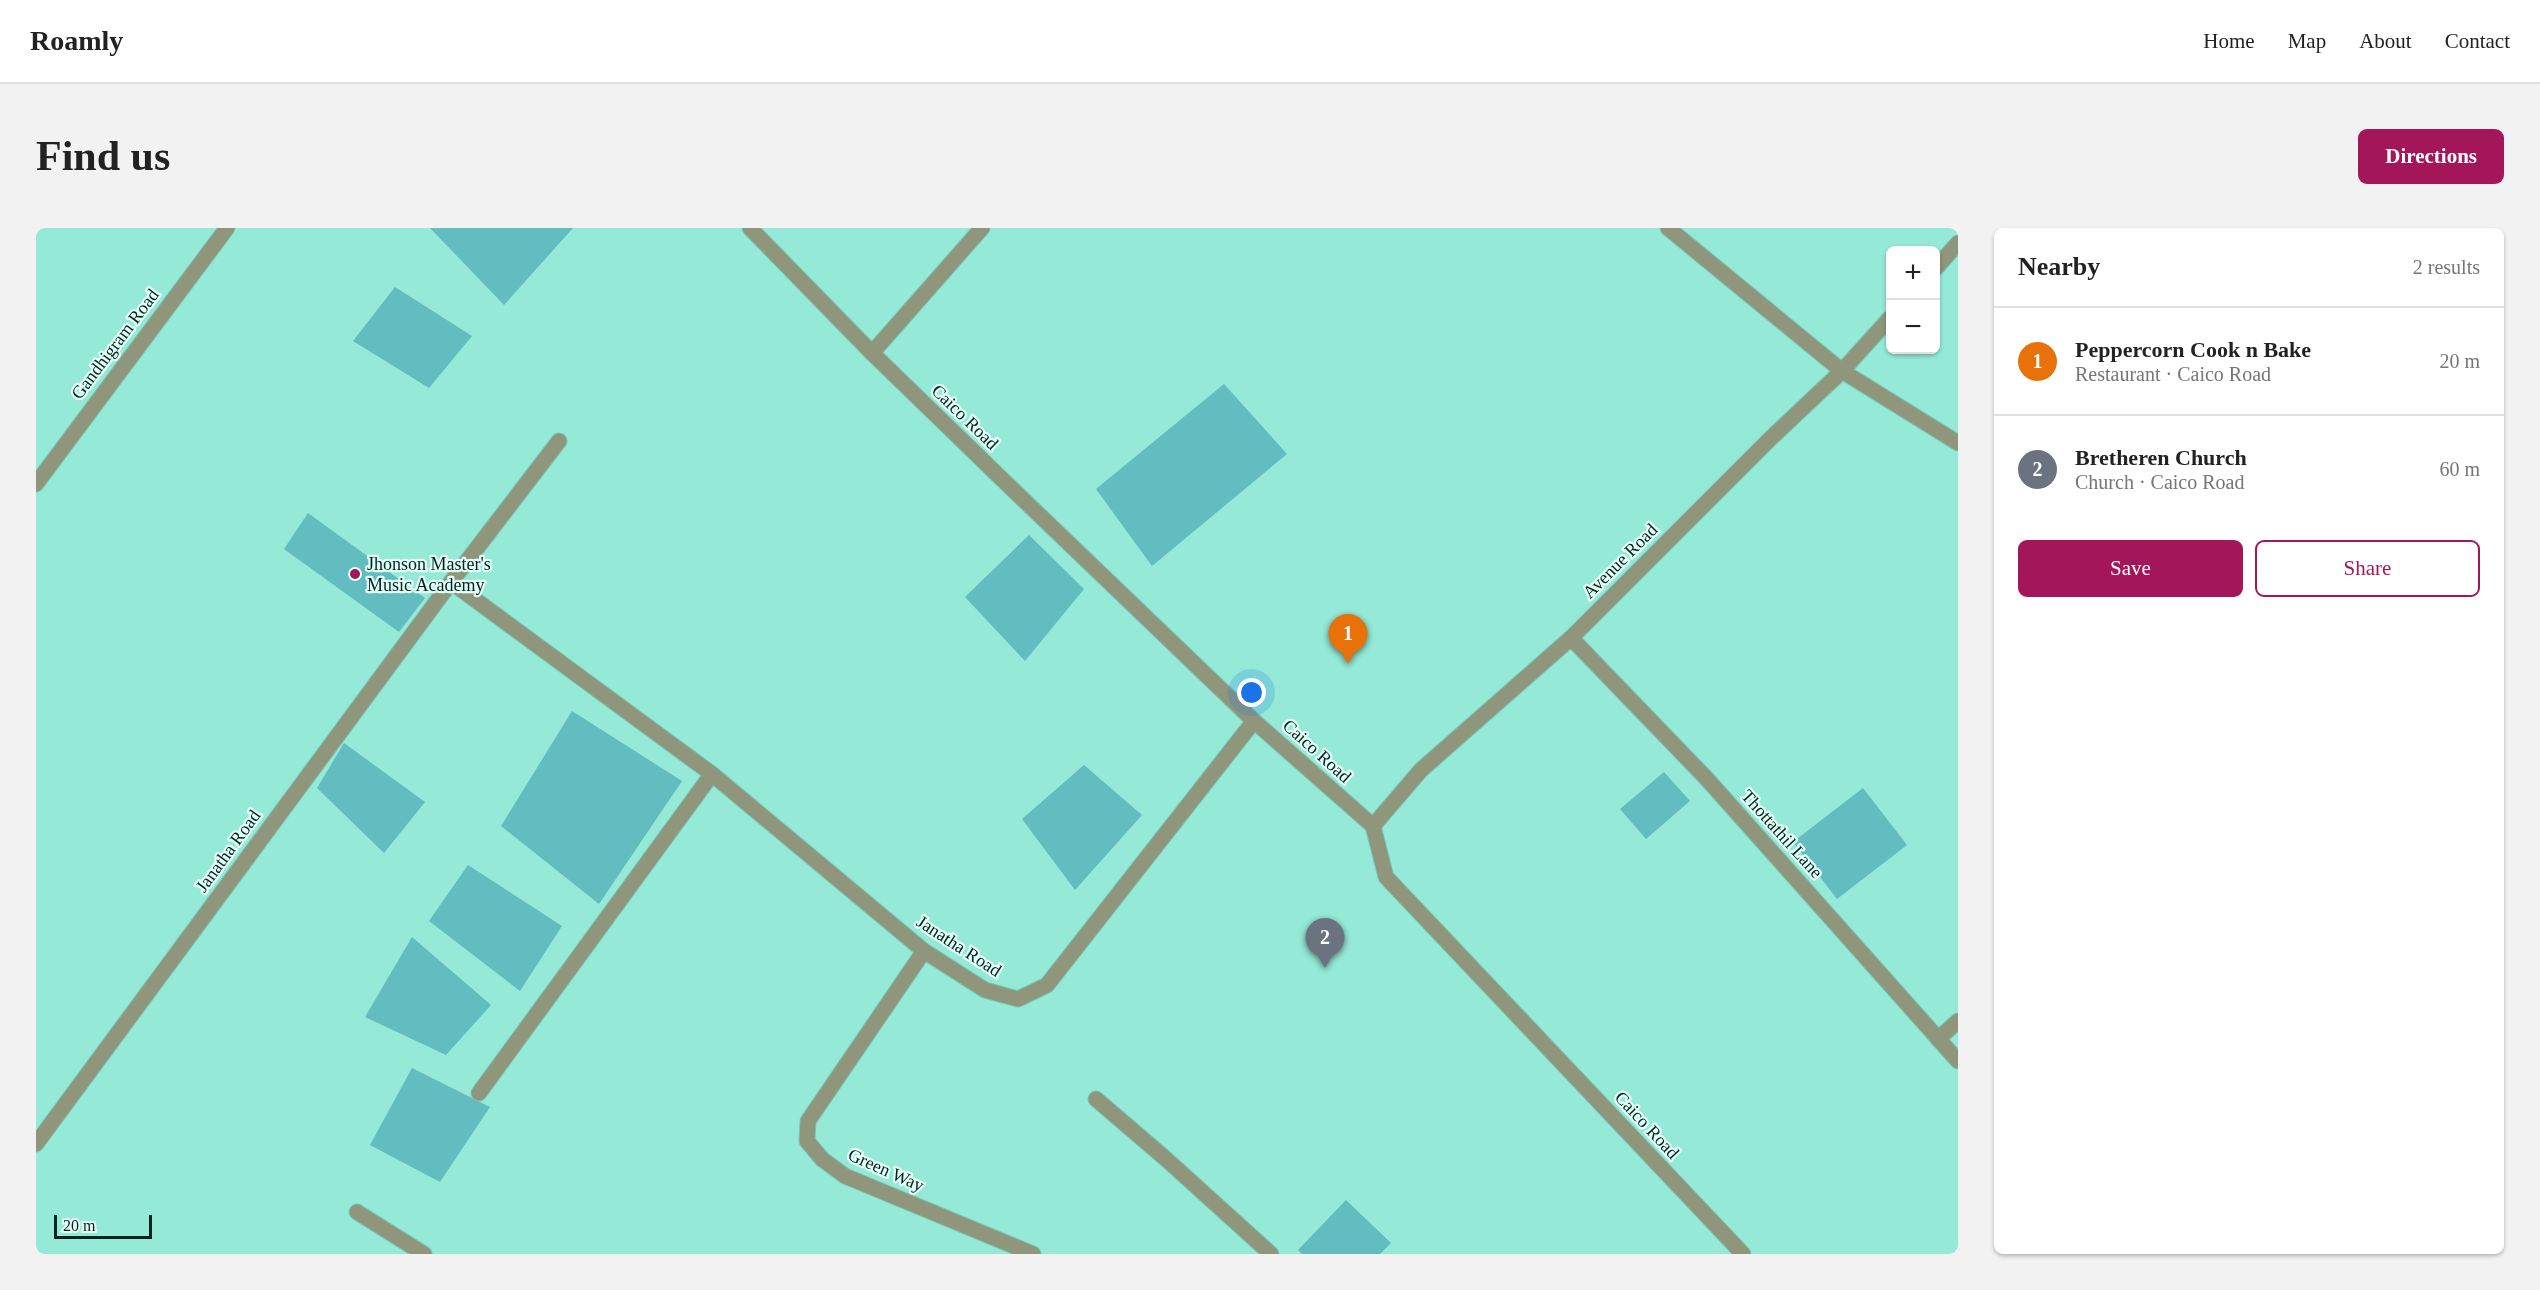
<!DOCTYPE html>
<html lang="en">
<head>
<meta charset="utf-8">
<style>
	:root { --surface:#fff; --page:#f2f2f2; --text:#222; --muted:#767676; --line:#e0e0e0; --accent:#a4165a }
	body { margin:0; font-family:Georgia,serif; background:var(--page); color:var(--text) }
	.controls { position:absolute; right:18px; top:18px; display:grid; overflow:hidden; border-radius:9px; box-shadow:0 2px 4px #0004 }
	.controls button { width:54px; height:54px; display:grid; place-items:center; padding:0; border:0; border-bottom:2px solid var(--line); background:var(--surface); color:var(--text); font:30px sans-serif }
	.scale { position:absolute; left:18px; bottom:15px; width:98px; box-sizing:border-box; padding-left:6px; border:3px solid #00251f; border-top:0; font-size:16px; line-height:21px; white-space:nowrap; color:#00251f; -webkit-text-stroke:4px #e5fdf7; paint-order:stroke }
	.you { position:absolute; left:1216px; top:465px; width:21px; height:21px; margin:-15px; border:4px solid #fff; border-radius:50%; background:#1a73e8; box-shadow:0 0 0 9px #1a73e833 }
	.badge { display:grid; place-items:center; width:39px; height:39px; border-radius:50%; background:var(--accent); color:#fff; font-size:20px; font-weight:700 }
	.pin { position:absolute; translate:-50% -50px; filter:drop-shadow(0 2px 3px #0008) }
	.pin::after { content:''; position:absolute; top:32px; width:21px; height:18px; background:inherit; clip-path:polygon(0 0,100% 0,50% 100%) }
	.list { margin:0; padding:0; list-style:none }
	h2 { display:flex; justify-content:space-between; align-items:center; height:78px; margin:0; padding:0 24px; font-size:26px }
	h2 small { font-size:20px; font-weight:400; color:var(--muted) }
	.list li { display:grid; grid-template-columns:39px 1fr auto; gap:18px; align-items:center; box-sizing:border-box; height:108px; padding:0 24px; border-top:2px solid var(--line) }
	.list b { display:block; font-size:22px; white-space:nowrap }
	.list p { margin:0; font-size:20px; white-space:nowrap; color:var(--muted) }
	.list em { font-size:20px; font-style:normal; color:var(--muted) }
	.actions { display:flex; gap:12px; padding:18px 24px }
	.actions a { flex:1; padding:14px 0; border:2px solid var(--accent); border-radius:9px; text-align:center; font-size:21px; color:var(--accent) }
	.actions .main { background:var(--accent); color:#fff }
	.map { position:relative; flex:none; width:1922px; height:1026px; overflow:hidden; border-radius:9px }
	header { display:flex; align-items:center; gap:36px; box-sizing:border-box; height:84px; padding:0 30px; background:var(--surface); border-bottom:2px solid var(--line) }
	header strong { font-size:28px }
	nav { display:flex; gap:33px; margin-inline-start:auto; font-size:21px }
	.intro { display:flex; align-items:center; justify-content:space-between; box-sizing:border-box; height:144px; padding:0 36px }
	h1 { margin:0; font-size:42px }
	.button { padding:15px 27px; border-radius:9px; background:var(--accent); color:#fff; font-size:21px; font-weight:700 }
	main { display:flex; gap:36px; padding:0 36px }
	aside { flex:1; background:var(--surface); border-radius:9px; box-shadow:0 2px 4px #0004 }
	.map>svg:first-child { display:block }
</style>
</head>
<body>
<header>
<strong>Roamly</strong>
<nav><a>Home</a><a>Map</a><a>About</a><a>Contact</a></nav>
</header>
<div class="intro"><h1>Find us</h1><a class="button">Directions</a></div>
<main>
<div class="map">
<svg width="1922" height="1026" viewBox="0 0 1922 1026">
	<rect width="100%" height="100%" fill="#94e9d7"/>
	<!-- building -->
	<g fill="#62bcc0">
		<path d="M394 0H537L468 77Z"/>
		<path d="M359 59 436 108 393 160 317 113Z"/>
		<path d="M1188 156 1251 226 1116 338 1060 261Z"/>
		<path d="M272 285 389 370 363 404 248 321Z"/>
		<path d="M993 307 1048 361 989 433 929 369Z"/>
		<path d="M536 483 646 553 563 676 465 598Z"/>
		<path d="M308 515 389 574 348 625 281 560Z"/>
		<path d="M1048 537 1106 587 1039 662 986 591Z"/>
		<path d="M1628 544 1654 573 1610 611 1584 581Z"/>
		<path d="M1827 560 1871 617 1801 671 1757 614Z"/>
		<path d="M432 637 526 698 484 763 393 693Z"/>
		<path d="M376 709 455 777 410 827 329 789Z"/>
		<path d="M376 840 454 879 404 954 334 917Z"/>
		<path d="M1310 972 1355 1015 1344 1026H1266L1262 1022Z"/>
	</g>
	<g fill="none" stroke-linecap="round" stroke-linejoin="round">
		<defs>
			<g id="minor">
				<path d="M1632 0 1806 143 1922 215"/>
				<path d="M836 125 946 0"/>
				<path d="M0 256 191 0"/>
				<path d="M415 354 676 546 888 723 949 762 982 771 1011 757 1218 493"/>
				<path d="M1535 410 1671 551 1922 833"/>
				<path d="M888 723 772 893 771 913 786 931 809 948 997 1026"/>
				<path d="M1902 811 1922 793"/>
				<path d="M443 865 676 546"/>
				<path d="M1060 871 1130 931 1235 1026"/>
				<path d="M0 916 415 354 523 213"/>
				<path d="M321 984 388 1026"/>
			</g>
			<g id="tertiary">
				<path d="M714 0 836 125 970 255 1218 493 1337 598 1350 649 1707 1026"/>
				<path d="M1900 40 1922 15"/>
				<path d="M1337 598 1385 542 1535 410 1735 210 1806 143 1854 90"/>
			</g>
		</defs>
		<!-- minor casing -->
		<use href="#minor" stroke="#79c6b6" stroke-width="17"/>
		<!-- tertiary casing -->
		<use href="#tertiary" stroke="#79c6b6" stroke-width="17"/>
		<!-- minor -->
		<use href="#minor" stroke="#8f967b" stroke-width="15"/>
		<!-- tertiary -->
		<use href="#tertiary" stroke="#8f967b" stroke-width="15"/>
	</g>
	<!-- markers -->
	<circle fill="#a4165a" stroke="#e5fdf7" stroke-width="2" cx="319" cy="346" r="6"/>
	<g text-anchor="middle" dominant-baseline="central" stroke-width="4.5" stroke-linejoin="round" paint-order="stroke">
		<!-- street labels -->
		<g font-size="18" fill="#00251f" stroke="#e5fdf7">
			<text transform="translate(79 116) rotate(-53)">Gandhigram Road</text>
			<text transform="translate(929 189) rotate(44)">Caico Road</text>
			<text transform="translate(1584 333) rotate(-45)">Avenue Road</text>
			<text transform="translate(1281 523) rotate(42)">Caico Road</text>
			<text transform="translate(1746 606) rotate(48)">Thottathil Lane</text>
			<text transform="translate(192 623) rotate(-54)">Janatha Road</text>
			<text transform="translate(923 718) rotate(33)">Janatha Road</text>
			<text transform="translate(1611 897) rotate(47)">Caico Road</text>
			<text transform="translate(850 942) rotate(24)">Green Way</text>
		</g>
		<!-- poi labels -->
		<g font-size="18" fill="#00251f" stroke="#e5fdf7" text-anchor="start">
			<text x="331" y="336">Jhonson Master's<tspan x="331" dy="21">Music Academy</tspan></text>
		</g>
	</g>
</svg>
<div class="controls">
<button>+</button>
<button>−</button>
</div>
<div class="scale">20 m</div>
<div class="you"></div>
<div class="pin badge" style="left:1312px;top:436px;background:#e8710a">1</div>
<div class="pin badge" style="left:1289px;top:740px;background:#6b7280">2</div>
</div>
<aside>
<h2>Nearby<small>2 results</small></h2>
<ul class="list">
<li><span class="badge" style="background:#e8710a">1</span><div><b>Peppercorn Cook n Bake</b><p>Restaurant · Caico Road</p></div><em>20 m</em></li>
<li><span class="badge" style="background:#6b7280">2</span><div><b>Bretheren Church</b><p>Church · Caico Road</p></div><em>60 m</em></li>
</ul>
<div class="actions"><a class="main">Save</a><a>Share</a></div>
</aside>
</main>
</body>
</html>
